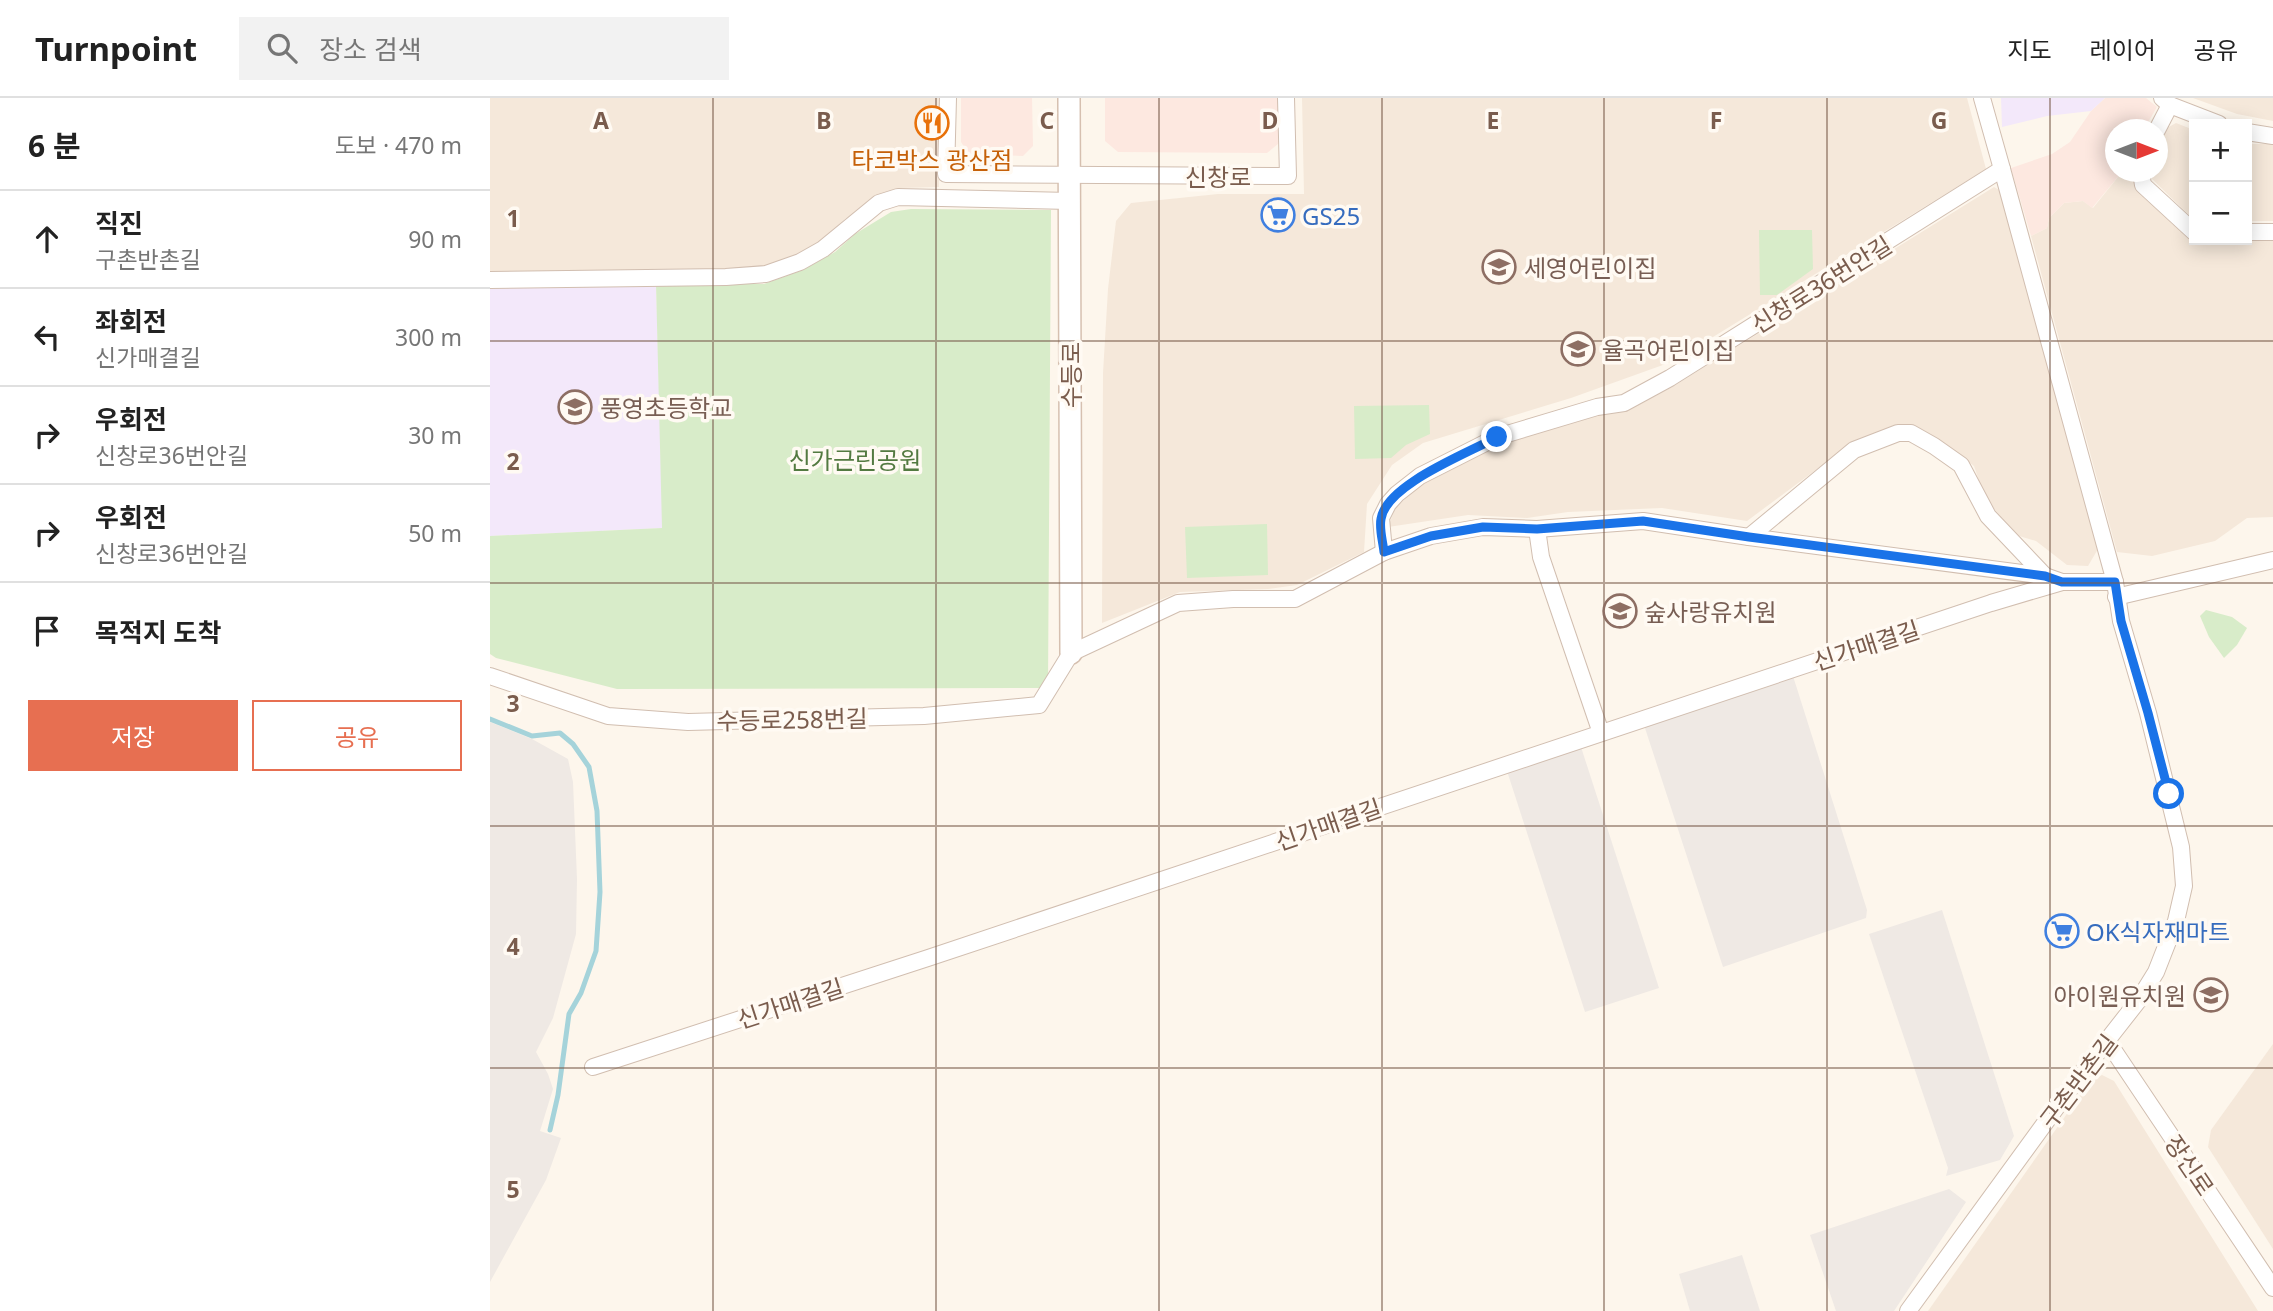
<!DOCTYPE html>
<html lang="ko">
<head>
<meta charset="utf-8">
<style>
	:root { --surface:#fff; --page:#f2f2f2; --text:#222; --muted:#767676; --line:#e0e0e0; --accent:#e76f51 }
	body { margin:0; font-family:"Noto Sans","Noto Sans KR",sans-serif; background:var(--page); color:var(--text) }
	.controls { position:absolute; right:21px; top:21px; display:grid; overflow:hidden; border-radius:0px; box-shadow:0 4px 18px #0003 }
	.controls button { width:63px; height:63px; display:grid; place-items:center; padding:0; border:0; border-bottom:2px solid var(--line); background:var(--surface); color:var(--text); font:35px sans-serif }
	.compass { position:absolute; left:1615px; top:21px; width:63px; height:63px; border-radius:50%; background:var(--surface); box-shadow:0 4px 18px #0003; rotate:90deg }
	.stop { position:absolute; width:21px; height:21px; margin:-16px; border:5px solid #1a73e8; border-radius:50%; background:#fff }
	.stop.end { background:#1a73e8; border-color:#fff; box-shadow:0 2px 7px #0008 }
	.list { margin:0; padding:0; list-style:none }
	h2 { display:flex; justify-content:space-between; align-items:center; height:91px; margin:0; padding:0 28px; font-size:30px }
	h2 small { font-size:23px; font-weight:400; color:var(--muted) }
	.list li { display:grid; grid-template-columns:46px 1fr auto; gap:21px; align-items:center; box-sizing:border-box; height:98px; padding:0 28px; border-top:2px solid var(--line) }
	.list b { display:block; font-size:26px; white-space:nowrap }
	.list p { margin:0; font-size:23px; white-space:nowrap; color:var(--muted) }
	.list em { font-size:23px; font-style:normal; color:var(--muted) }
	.actions { display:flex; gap:14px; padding:21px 28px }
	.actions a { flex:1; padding:16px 0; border:2px solid var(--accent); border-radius:0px; text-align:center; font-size:24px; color:var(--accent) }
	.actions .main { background:var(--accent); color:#fff }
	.icon { flex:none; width:38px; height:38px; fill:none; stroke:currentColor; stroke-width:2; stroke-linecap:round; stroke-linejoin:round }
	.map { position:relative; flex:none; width:1783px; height:1213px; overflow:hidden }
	header { display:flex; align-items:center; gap:42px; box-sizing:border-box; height:98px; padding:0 35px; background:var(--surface); border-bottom:2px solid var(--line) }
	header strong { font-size:33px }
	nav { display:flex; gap:38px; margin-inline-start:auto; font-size:24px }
	.search { width:490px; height:63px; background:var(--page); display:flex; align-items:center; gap:18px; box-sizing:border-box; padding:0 24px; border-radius:0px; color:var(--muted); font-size:26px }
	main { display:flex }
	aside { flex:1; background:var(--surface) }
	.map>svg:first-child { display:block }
</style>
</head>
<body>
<header>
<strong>Turnpoint</strong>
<div class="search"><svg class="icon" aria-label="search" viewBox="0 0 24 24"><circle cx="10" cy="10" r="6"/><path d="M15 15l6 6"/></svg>장소 검색</div>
<nav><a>지도</a><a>레이어</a><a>공유</a></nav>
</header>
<main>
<aside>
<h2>6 분<small>도보 · 470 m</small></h2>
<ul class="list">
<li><svg class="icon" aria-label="ahead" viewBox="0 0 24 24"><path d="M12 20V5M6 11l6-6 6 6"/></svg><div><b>직진</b><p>구촌반촌길</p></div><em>90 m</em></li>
<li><svg class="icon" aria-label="left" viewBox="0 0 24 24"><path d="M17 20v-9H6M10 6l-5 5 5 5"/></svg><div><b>좌회전</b><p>신가매결길</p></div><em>300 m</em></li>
<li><svg class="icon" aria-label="right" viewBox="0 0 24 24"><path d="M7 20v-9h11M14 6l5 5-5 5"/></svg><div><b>우회전</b><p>신창로36번안길</p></div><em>30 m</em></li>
<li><svg class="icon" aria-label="right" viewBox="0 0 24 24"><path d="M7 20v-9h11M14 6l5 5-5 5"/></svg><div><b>우회전</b><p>신창로36번안길</p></div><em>50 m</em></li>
<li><svg class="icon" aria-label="arrive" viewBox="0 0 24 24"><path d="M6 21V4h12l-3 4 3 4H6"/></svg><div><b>목적지 도착</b></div></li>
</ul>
<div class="actions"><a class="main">저장</a><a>공유</a></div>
</aside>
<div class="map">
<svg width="1783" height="1213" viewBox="0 0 1783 1213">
	<rect width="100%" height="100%" fill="#fdf6ec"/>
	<!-- residential -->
	<g fill="#f5e8da">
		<path d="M0 0H449V89L410 90 388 100 355 121 330 146 303 160 265 171 0 177Z"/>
		<path d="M812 0H1477L1496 71 1184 263 1081 300 933 345 902 367 877 406 874 454 807 487 778 491 690 494 612 525 613 275 618 191 626 123 641 105 728 96H814Z"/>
		<path d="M1703 0H1783V23L1747 16Z"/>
		<path d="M1686 25 1704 32V122L1657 76 1658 74H1668V42L1675 31Z"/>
		<rect x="1757" y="46" width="26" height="77"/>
		<path d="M1632 74H1645L1704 139V142H1757L1783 139V419L1757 420 1725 443 1662 458 1627 454 1541 138 1557 130 1559 120 1574 105 1593 103 1603 110Z"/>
		<path d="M1504 89 1511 93 1608 451 1598 468 1577 467 1546 443 1526 437 1495 400 1484 368 1456 346 1433 332 1416 327 1400 329 1362 345 1257 423 1172 410 1078 414 1037 420 978 417 898 429 905 411 922 394 934 386 1011 346 1109 317 1137 313 1184 288Z"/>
		<path d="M1783 946V1151L1718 1049 1721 1032Z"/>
		<path d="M1612 977 1624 983 1768 1213H1438L1600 983Z"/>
	</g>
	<!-- commercial -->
	<g fill="#fde8e0">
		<path d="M471 0H542L543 48 533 58 479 56 471 44Z"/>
		<path d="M615 0H788V46L777 55 628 54 615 43Z"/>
		<path d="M1615 0H1656L1667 9 1654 31 1626 32V74H1632L1602 110 1593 103 1574 105 1559 120 1557 130 1541 138 1521 70 1562 56 1580 44 1601 13Z"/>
	</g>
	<!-- industrial -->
	<g fill="#efe9e4">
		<path d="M1303 578 1377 812 1376 820 1233 869 1154 627Z"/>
		<path d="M0 624 42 641 78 661 83 684 87 781 86 836 63 920 46 954 58 976 63 991 50 1033 71 1040 56 1082 0 1184Z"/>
		<path d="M1091 649 1169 890 1095 914 1017 673Z"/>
		<path d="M1452 812 1524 1038 1510 1062 1456 1078 1458 1070 1379 836Z"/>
		<path d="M1459 1091 1476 1104 1404 1213H1346L1320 1137Z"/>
		<path d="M1252 1157 1270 1213H1200L1189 1176Z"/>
	</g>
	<!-- education -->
	<g fill="#f3e8fa">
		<path d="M1511 0H1615L1601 13 1557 18 1512 29Z"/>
		<path d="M166 186 173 430 0 438V187Z"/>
	</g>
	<!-- green -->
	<g fill="#d8ecc9">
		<path d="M421 111 561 112 558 590 127 591 6 560 0 556V438L172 430 166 186H274L313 172 345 154 365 136 401 114Z"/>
		<path d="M1269 132H1322L1323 171 1287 197H1270Z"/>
		<path d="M939 307 940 336 916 347 901 360 865 361 864 308Z"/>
		<path d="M777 426 778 477 697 480 695 429Z"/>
		<path d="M1716 512 1742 519 1757 530 1747 547 1734 560 1719 539 1710 518Z"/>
	</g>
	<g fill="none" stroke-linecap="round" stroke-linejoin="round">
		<!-- stream -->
		<path stroke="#a5d3da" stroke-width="5" d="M0 621 42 638 70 635 83 646 99 669 107 713 110 794 106 853 91 895 79 916 68 997 60 1032"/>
		<defs>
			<g id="street">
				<path d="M458 0 456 76 798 78 796 0"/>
				<path d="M1672 0 1680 7 1729 26"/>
				<path d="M1667 32 1680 7"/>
				<path d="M1757 34 1783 38"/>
				<path d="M1651 74 1653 87 1704 134"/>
				<path d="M1757 134H1783"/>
				<path d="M0 182 236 179 276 176 310 164 333 151 389 105 408 99 580 103"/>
				<path d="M1047 431 1051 459 1111 635"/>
				<path d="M1259 439 1364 352 1408 335H1421L1444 348 1471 367 1498 418 1555 478"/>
				<path d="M894 454 891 420 898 406 907 396 930 378 1007 339 1107 309 1134 305 1180 280 1512 71 1492 0"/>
				<path d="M1626 499 1783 462"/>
				<path d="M0 578 118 618 198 624 434 618 549 607 581 555 688 505 743 501H805L894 454 941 438 993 429 1047 431 1153 423 1259 439 1555 478 1572 484H1625"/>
				<path d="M1618 944 1783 1190"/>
				<path d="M103 969 438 860 1501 505 1572 484"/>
				<path d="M1418 1213 1590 977 1648 903 1666 874 1686 823 1694 788 1691 749 1658 615 1631 523 1625 484 1512 71"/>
			</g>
			<path id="secondary" d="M579 0 581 555"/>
		</defs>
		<!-- street casing -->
		<use href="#street" stroke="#d1beb0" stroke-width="18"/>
		<!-- secondary casing -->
		<use href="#secondary" stroke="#d6c0b0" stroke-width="24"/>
		<!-- street -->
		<use href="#street" stroke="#fff" stroke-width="16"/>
		<!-- secondary -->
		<use href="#secondary" stroke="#fff" stroke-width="21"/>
	</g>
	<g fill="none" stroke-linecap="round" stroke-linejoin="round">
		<!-- route -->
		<path stroke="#1a73e8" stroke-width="9" d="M1007 339C979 355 896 386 891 421 889 431 893 444 894 454L941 438 993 429 1047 431 1153 423 1259 439 1555 478 1572 484H1625L1631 523 1658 615 1679 696"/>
	</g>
	<!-- grid -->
	<path fill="none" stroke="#7a5c4d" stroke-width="2" stroke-opacity="0.55" d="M223 0V1213M446 0V1213M669 0V1213M892 0V1213M1114 0V1213M1337 0V1213M1560 0V1213M0 243H1783M0 485H1783M0 728H1783M0 970H1783"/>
	<!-- icons -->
	<defs>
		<symbol id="restaurant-ring" viewBox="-11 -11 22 22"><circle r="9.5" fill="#fffaf3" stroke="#e8710a" stroke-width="1.5"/><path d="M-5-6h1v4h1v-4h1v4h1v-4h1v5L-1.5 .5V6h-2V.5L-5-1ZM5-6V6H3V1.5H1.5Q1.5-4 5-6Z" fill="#e8710a"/></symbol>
		<symbol id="supermarket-ring" viewBox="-11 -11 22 22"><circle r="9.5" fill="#fffaf3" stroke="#3f7fe0" stroke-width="1.5"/><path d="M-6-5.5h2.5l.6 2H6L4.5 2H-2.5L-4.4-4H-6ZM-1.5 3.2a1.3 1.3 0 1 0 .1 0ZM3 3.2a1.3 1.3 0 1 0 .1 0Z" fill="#3f7fe0"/></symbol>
		<symbol id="school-ring" viewBox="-11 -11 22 22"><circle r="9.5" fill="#fffaf3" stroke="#8d6e63" stroke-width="1.5"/><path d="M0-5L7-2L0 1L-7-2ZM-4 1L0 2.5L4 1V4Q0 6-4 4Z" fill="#8d6e63"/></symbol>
	</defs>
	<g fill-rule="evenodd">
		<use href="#restaurant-ring" x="423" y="6" width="38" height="38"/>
		<use href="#supermarket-ring" x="769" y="98" width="38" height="38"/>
		<use href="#school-ring" x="990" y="150" width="38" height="38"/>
		<use href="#school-ring" x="1069" y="232" width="38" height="38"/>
		<use href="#school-ring" x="66" y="290" width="38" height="38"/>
		<use href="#school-ring" x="1111" y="494" width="38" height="38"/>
		<use href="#supermarket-ring" x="1553" y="814" width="38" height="38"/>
		<use href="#school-ring" x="1702" y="878" width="38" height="38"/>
	</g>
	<g text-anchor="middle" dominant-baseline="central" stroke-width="7" stroke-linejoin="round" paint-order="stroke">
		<!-- food labels -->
		<g font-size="24" fill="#c56008" stroke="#fffaf3">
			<text x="442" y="61">타코박스 광산점</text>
		</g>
		<!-- street labels -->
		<g font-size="24" fill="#7a5c4d" stroke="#fffaf3">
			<text x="728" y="78">신창로</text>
			<text transform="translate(1331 186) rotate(-32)">신창로36번안길</text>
			<text transform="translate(580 277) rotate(-90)">수등로</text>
			<text transform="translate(1376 547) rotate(-18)">신가매결길</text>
			<text transform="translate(302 621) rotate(-1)">수등로258번길</text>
			<text transform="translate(838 726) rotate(-19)">신가매결길</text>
			<text transform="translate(300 905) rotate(-18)">신가매결길</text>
			<text transform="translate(1588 983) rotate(-53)">구촌반촌길</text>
			<text transform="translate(1700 1067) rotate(56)">장신로</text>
		</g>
		<!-- shop labels -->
		<g font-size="24" fill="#366cbe" stroke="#fffaf3" text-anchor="start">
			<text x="812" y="117">GS25</text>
			<text x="1596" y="833">OK식자재마트</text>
		</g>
		<!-- education labels -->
		<g font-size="24" fill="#785e54" stroke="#fffaf3" text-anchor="start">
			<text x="1034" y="169">세영어린이집</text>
			<text x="1112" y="251">율곡어린이집</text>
			<text x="110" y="309">풍영초등학교</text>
			<text x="1154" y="513">숲사랑유치원</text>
			<text x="1696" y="897" text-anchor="end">아이원유치원</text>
		</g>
		<!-- park labels -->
		<g font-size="24" fill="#537a41" stroke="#fffaf3">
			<text x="365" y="361">신가근린공원</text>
		</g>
	</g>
	<g font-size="23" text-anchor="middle" font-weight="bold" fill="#7a5c4d" stroke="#fffaf3" stroke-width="7" stroke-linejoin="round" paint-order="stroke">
		<text x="111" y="31">A</text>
		<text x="334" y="31">B</text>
		<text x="557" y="31">C</text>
		<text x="780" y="31">D</text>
		<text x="1003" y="31">E</text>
		<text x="1226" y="31">F</text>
		<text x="1449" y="31">G</text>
		<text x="23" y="129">1</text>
		<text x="23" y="372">2</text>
		<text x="23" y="614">3</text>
		<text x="23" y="857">4</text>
		<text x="23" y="1100">5</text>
	</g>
</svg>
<div class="controls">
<button>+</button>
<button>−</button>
</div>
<svg class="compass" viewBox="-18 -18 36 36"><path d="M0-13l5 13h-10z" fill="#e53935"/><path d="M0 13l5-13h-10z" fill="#767676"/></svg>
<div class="stop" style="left:1679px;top:696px"></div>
<div class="stop end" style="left:1007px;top:339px"></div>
</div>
</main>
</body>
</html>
